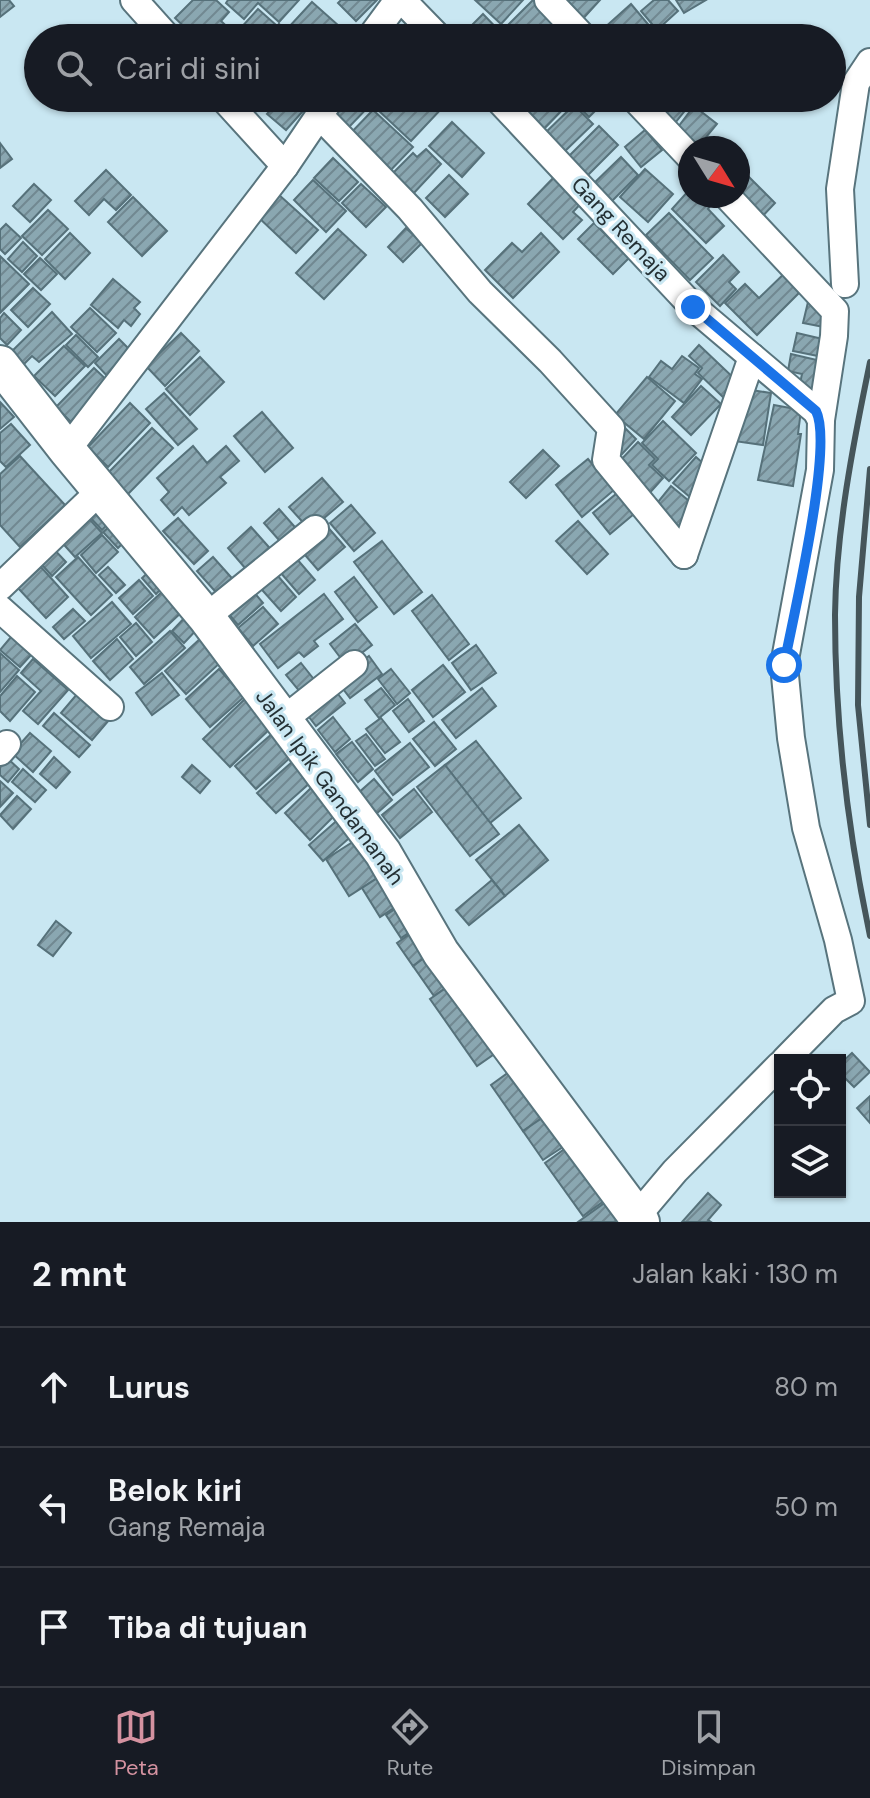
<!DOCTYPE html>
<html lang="id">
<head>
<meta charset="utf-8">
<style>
	:root { --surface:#171b24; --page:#242831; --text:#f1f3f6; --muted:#9ea1a6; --line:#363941; --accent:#d492a0 }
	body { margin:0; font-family:"DM Sans",sans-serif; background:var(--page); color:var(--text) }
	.controls { position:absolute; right:24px; bottom:24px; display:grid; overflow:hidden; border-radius:0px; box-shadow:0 2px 6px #0004 }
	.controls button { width:72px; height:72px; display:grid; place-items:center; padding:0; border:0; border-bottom:2px solid var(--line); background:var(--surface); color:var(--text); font:40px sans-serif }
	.compass { position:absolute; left:678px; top:136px; width:72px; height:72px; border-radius:50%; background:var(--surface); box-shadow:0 2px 6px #0004; rotate:127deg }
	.stop { position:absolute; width:24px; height:24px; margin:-18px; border:6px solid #1a73e8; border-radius:50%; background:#fff }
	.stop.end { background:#1a73e8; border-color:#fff; box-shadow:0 2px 8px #0008 }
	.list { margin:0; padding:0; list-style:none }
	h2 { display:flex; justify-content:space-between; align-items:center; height:104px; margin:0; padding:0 32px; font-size:34px }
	h2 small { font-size:26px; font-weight:400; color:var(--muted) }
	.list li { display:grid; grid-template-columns:52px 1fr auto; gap:24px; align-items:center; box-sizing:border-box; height:120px; padding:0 32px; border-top:2px solid var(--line) }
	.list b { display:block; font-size:30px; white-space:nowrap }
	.list p { margin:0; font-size:26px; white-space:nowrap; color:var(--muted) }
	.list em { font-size:26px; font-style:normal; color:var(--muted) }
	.icon { flex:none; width:44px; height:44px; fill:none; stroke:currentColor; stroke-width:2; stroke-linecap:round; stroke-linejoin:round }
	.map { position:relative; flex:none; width:870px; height:1222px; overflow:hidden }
	.search { position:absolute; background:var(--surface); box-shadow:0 2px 6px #0004; left:24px; right:24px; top:24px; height:88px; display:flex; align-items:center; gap:20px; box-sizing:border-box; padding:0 28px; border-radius:44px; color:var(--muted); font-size:30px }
	.sheet { height:464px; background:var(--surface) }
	nav { display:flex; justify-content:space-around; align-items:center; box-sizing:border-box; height:112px; border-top:2px solid var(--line); background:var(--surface); font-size:22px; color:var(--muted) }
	nav a { display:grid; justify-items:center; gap:4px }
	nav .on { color:var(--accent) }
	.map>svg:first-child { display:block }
</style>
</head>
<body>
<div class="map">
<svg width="870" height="1222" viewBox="0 0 870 1222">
	<defs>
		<pattern id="building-hatch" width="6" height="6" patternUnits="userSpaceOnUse" patternTransform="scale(2)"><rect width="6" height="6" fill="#8aa7b1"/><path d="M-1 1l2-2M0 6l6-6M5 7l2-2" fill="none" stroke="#718891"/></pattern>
	</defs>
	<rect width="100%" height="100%" fill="#c9e7f2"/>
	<!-- building -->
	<g fill="url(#building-hatch)" stroke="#56717a" stroke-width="2">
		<path d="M0 0H9L14 6 0 17Z"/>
		<path d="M193 0H216L229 12 221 21 239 38H196L175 18Z"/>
		<path d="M228 0H299L279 22 258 3 244 19 226 3Z"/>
		<path d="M341 0H377L356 21 338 3Z"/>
		<path d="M475 0H523L501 24Z"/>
		<path d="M533 0 556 23 541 38H511L503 30Z"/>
		<path d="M557 0H600L580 22Z"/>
		<path d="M654 0H668L678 11 657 30 641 11Z"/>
		<path d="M676 0H706L684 13Z"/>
		<path d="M312 2 348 34 344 38H299L288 28Z"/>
		<path d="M631 4 652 29 642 38H593Z"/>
		<path d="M258 9 275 24 263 38H245L238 31Z"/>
		<path d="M483 14 506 38 461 36Z"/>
		<path d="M409 23 424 38H394Z"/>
		<path d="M279 24 295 38H266Z"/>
		<path d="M556 27 567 38H545Z"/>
		<path d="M281 98H289L303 111 286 130 267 114Z"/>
		<path d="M346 98 376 99 348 128 332 112Z"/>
		<path d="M392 98H433L443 107 411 141 379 111Z"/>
		<path d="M526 98H566L570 102 542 131 518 106Z"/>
		<path d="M570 98H608L589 117Z"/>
		<path d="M659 98H695L671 128 648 111Z"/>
		<path d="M574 105 593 124 563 153 544 134Z"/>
		<path d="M694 106 717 124 697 148 675 131Z"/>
		<path d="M373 110 413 147 384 177 345 139Z"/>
		<path d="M452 122 484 153 462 177 429 146Z"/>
		<path d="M599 126 618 145 584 179 565 160Z"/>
		<path d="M645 130 662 150 641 167 625 147Z"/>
		<path d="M0 143 12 159 0 168Z"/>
		<path d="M426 149 441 164 412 195 391 175 413 153 417 157Z"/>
		<path d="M621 157 638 175 609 204 591 186Z"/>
		<path d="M333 158 358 182 339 201 314 178Z"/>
		<path d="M645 169 673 194 648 222 620 197Z"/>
		<path d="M106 170 131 195 116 210 104 199 89 215 75 201Z"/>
		<path d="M558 173 585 199 573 212 582 220 563 239 528 204Z"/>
		<path d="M449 175 468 194 445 217 426 198Z"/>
		<path d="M748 176 775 203 759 220 738 196V186Z"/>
		<path d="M313 180 346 211 326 232 294 200Z"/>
		<path d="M34 184 51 200 30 222 13 206Z"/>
		<path d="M361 184 386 207 366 227 342 203Z"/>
		<path d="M690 189V196H718L708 209 724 226 706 243 672 209Z"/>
		<path d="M278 194 318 230 296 253 257 216Z"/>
		<path d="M133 197 167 231 142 256 108 222Z"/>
		<path d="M48 210 68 229 42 255 22 236Z"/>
		<path d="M669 213 713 258 690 280 646 235Z"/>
		<path d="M594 223 629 258 613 274 578 239Z"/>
		<path d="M6 224 21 238 5 254 0 249V230Z"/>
		<path d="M406 228 422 243 403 262 388 247Z"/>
		<path d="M338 229 366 255 324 299 296 273Z"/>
		<path d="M70 233 90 253 65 279 45 259Z"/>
		<path d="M541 233 559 252 513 298 485 270 512 243 522 252Z"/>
		<path d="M23 242 37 256 22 272 8 259Z"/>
		<path d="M723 255 739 272 729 282 736 289 720 306 696 282Z"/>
		<path d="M0 256 29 284 0 313Z"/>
		<path d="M40 258 57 274 41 290 24 274Z"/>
		<path d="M790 268 807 285 757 335 725 303 745 284 759 298Z"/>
		<path d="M113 279 140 302 134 308 140 314 131 326 124 320 118 328 91 305Z"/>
		<path d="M33 288 50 304 28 327 11 310Z"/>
		<path d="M808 302 828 307 824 327 803 323Z"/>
		<path d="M90 308 116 333 97 352 71 327Z"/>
		<path d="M52 312 72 334 39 362 32 356 21 367 8 355Z"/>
		<path d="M4 313 21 330 7 345 0 338V318Z"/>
		<path d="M181 333 199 351 165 386 146 366Z"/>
		<path d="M797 333 827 340 823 357 793 351Z"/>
		<path d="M76 335 98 357 88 367 66 345Z"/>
		<path d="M119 339 134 354 110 379 95 363Z"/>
		<path d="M699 345 739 383 724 398 698 373 702 368 689 356Z"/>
		<path d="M64 346 85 366 55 396 34 376Z"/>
		<path d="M791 354 821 361 815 391 799 388 802 374 788 371Z"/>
		<path d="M682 356 699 368 695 374 702 379 684 403 649 377 661 361 672 369Z"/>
		<path d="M200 357 224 382 190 415 166 389Z"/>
		<path d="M94 368 112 385 74 425 56 407Z"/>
		<path d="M647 377 675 401 644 439 615 415Z"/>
		<path d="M701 386 721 404 691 435 672 417Z"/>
		<path d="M745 389 771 393 763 445 734 441Z"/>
		<path d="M164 393 197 429 178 445 146 409Z"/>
		<path d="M0 402 14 417 0 429Z"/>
		<path d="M130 403 150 423 108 467 88 447Z"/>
		<path d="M774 405 801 410 798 434H801L793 486 758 480Z"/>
		<path d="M262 412 293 448 265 472 234 436Z"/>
		<path d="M663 421 696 453 669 481 652 465 658 459 642 443Z"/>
		<path d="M11 424 30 445 6 467 0 461V433Z"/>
		<path d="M152 428 173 448 127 495 106 475Z"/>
		<path d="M626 429 636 439 622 454 611 444Z"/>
		<path d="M638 442 655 459 649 465 663 478 646 497 614 467Z"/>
		<path d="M193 446 207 463 226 446 239 461 220 477 226 483 189 515 182 507 174 515 161 500 169 492 157 478Z"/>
		<path d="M543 450 559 466 526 498 510 482Z"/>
		<path d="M20 456 65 505 20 547 0 525V474Z"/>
		<path d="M696 457 712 471 690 497 673 483Z"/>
		<path d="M588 459 614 490 582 517 556 485Z"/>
		<path d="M322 478 343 502 310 530 289 507Z"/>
		<path d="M671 486 695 506 677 528 653 508Z"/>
		<path d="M622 489 640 509 610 534 593 513Z"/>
		<path d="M95 502 112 520 102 530 85 512Z"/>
		<path d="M351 505 375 533 354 551 330 523Z"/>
		<path d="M279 509 301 534 286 548 264 523Z"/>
		<path d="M83 512 102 533 75 557 57 537Z"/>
		<path d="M178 518 208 551 194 564 163 531Z"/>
		<path d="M578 521 608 554 587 574 556 541Z"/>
		<path d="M114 522 128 538 118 548 103 532Z"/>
		<path d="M325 524 345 547 318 570 299 548Z"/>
		<path d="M251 527 275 554 251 575 228 548Z"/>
		<path d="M102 535 118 552 96 573 81 555Z"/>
		<path d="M382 541 422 592 394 614 354 562Z"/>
		<path d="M50 545 66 562 52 576 36 558Z"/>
		<path d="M290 551 315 580 299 594 274 565Z"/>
		<path d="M78 557 112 595 91 615 56 577Z"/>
		<path d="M213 557 238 585 222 599 197 571Z"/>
		<path d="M41 567 68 597 46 618 18 588Z"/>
		<path d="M108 567 125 585 116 593 99 575Z"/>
		<path d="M153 568 167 583 156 594 142 578Z"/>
		<path d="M271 568 296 597 281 611 255 582Z"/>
		<path d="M354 577 377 607 358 622 335 592Z"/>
		<path d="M139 580 153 596 133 614 119 598Z"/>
		<path d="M247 584 263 603 238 625 222 606Z"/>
		<path d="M164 590 183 611 154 638 135 617Z"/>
		<path d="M324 594 343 619 314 641 318 646 304 657 299 652 278 668 260 644Z"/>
		<path d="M432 595 469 644 449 660 412 611Z"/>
		<path d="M112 602 131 624 91 658 73 636Z"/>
		<path d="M263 607 278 624 253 646 238 628Z"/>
		<path d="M73 609 85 621 64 639 53 627Z"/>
		<path d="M189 613 201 625 184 643 172 631Z"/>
		<path d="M136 623 152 642 136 656 120 637Z"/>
		<path d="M355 624 372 645 346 665 330 644Z"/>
		<path d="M170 631 185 648 144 684 130 667Z"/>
		<path d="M11 637 31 655 20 667 0 650Z"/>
		<path d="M201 638 222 661 186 694 165 671Z"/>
		<path d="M117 639 133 659 110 680 93 661Z"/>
		<path d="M476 645 496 673 471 690 452 663Z"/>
		<path d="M0 653 19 670 0 692Z"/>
		<path d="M369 656 382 674 350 698 337 681Z"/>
		<path d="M33 659 68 690 38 724 23 711 41 691 21 673Z"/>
		<path d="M301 663 320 687 305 698 286 675Z"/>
		<path d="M443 665 465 692 433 717 412 690Z"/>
		<path d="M219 669 244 697 210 727 186 699Z"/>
		<path d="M391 669 410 693 397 704 378 679Z"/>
		<path d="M162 673 179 695 152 715 136 693Z"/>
		<path d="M17 676 35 692 10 721 0 711V696Z"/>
		<path d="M331 685 345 703 316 726 302 708Z"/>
		<path d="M381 688 395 705 379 718 365 700Z"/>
		<path d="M482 688 496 706 456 738 442 720Z"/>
		<path d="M78 693 110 719 92 740 61 713Z"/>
		<path d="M245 699 272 727 230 767 203 739Z"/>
		<path d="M408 699 424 721 409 732 393 711Z"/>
		<path d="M54 713 90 745 79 757 43 726Z"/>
		<path d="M333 717 350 739 335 752 318 730Z"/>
		<path d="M381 718 400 742 385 753 366 729Z"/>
		<path d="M434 722 456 749 435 766 413 739Z"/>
		<path d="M30 733 51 751 33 772 12 753Z"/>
		<path d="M273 733 293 755 256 789 235 766Z"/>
		<path d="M366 734 385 759 375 766 356 741Z"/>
		<path d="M476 741 521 798 490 823 445 765Z"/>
		<path d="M352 742 373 769 358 782 336 754Z"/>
		<path d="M410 743 429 767 393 795 375 771Z"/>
		<path d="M6 757 19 769 8 782 0 775V764Z"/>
		<path d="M54 757 70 772 56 788 40 774Z"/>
		<path d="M292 762 310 783 276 813 257 793Z"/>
		<path d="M192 765 210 781 200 793 182 777Z"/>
		<path d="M445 765 499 834 470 856 417 787Z"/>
		<path d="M23 769 46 790 35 802 12 782Z"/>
		<path d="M374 779 392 800 376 814 358 793Z"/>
		<path d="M0 781 13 793 0 807Z"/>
		<path d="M312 787 337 813 310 840 285 813Z"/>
		<path d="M414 789 432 812 400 838 382 815Z"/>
		<path d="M17 796 31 809 13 829 0 815Z"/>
		<path d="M341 817 355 833 323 861 309 845Z"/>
		<path d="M519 825 548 860 505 896 476 860Z"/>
		<path d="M356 840 379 877 349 896 326 859Z"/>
		<path d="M379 877 397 906 380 917 362 888Z"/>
		<path d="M492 880 505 896 469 925 456 910Z"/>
		<path d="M404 903 419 926 401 938 386 915Z"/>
		<path d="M56 921 71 933 53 956 38 945Z"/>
		<path d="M414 931 430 954 413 966 397 943Z"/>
		<path d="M434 951 456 981 434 996 413 966Z"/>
		<path d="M456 981 503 1048 477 1066 430 999Z"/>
		<path d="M852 1053 870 1072 854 1087 840 1073V1064Z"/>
		<path d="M516 1067 548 1114 523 1131 491 1085Z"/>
		<path d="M870 1096V1123L857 1108Z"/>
		<path d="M548 1114 569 1143 543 1160 523 1131Z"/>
		<path d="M573 1143 611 1196 583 1216 545 1163Z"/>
		<path d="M708 1193 721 1205 708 1220 711 1222H682Z"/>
		<path d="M610 1199 626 1222H578Z"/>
	</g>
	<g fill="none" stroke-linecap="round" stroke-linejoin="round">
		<defs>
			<g id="street">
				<path d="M134 0 168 38"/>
				<path d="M402 0 439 38"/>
				<path d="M548 0 584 38"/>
				<path d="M370 38 398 0"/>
				<path d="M223 98 285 166"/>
				<path d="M497 98 693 307 816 411 821 420"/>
				<path d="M634 98 690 157"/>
				<path d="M320 116 410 209 480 292 550 361 611 428 606 460 684 555"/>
				<path d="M727 196 835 311 834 336 821 420 820 470 784 665 791 738 806 828 838 940 851 1001 834 1010 785 1060"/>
				<path d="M845 284 840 189 856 83 870 62"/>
				<path d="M67 450 285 166 331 98"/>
				<path d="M684 555 752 357"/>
				<path d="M0 587 102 489"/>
				<path d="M0 609 110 707"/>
				<path d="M206 617 315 529"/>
				<path d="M283 720 354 664"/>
				<path d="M0 752 7 744"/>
				<path d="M637 1216 675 1171 780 1065"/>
			</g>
			<path id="secondary" d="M0 364 67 450 206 617 383 853 441 953 641 1222"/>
		</defs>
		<!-- street casing -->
		<use href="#street" stroke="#58747d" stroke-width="30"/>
		<!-- secondary casing -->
		<use href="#secondary" stroke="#58747d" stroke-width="40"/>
		<!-- street -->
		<use href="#street" stroke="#fff" stroke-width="26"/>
		<!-- secondary -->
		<use href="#secondary" stroke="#fff" stroke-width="36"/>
		<!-- rail -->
		<g stroke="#45555a" stroke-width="6">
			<path d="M870 362C853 444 836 531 835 615 835 722 848 832 870 936"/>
			<path d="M870 469 859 597 858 705 870 825"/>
		</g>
	</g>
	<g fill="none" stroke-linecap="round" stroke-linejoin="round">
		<!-- route -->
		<path stroke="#1a73e8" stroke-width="10" d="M693 307 816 411C834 446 793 617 784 665"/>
	</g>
	<g text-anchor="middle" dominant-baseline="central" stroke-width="6" stroke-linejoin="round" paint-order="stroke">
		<!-- street labels -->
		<g font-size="22" fill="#243034" stroke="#c9e7f2">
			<text transform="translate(621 229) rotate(47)">Gang Remaja</text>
			<text transform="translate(330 787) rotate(54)">Jalan Ipik Gandamanah</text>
		</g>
	</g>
</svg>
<div class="controls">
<button><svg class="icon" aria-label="locate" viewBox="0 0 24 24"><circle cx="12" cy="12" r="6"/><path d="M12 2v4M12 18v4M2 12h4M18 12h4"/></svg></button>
<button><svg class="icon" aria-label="layers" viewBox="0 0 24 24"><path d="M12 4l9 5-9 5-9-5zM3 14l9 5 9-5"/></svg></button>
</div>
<svg class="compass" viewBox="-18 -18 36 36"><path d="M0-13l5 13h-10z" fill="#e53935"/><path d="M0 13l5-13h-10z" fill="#9ea1a6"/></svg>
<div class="stop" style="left:784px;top:665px"></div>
<div class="stop end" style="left:693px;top:307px"></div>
<div class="search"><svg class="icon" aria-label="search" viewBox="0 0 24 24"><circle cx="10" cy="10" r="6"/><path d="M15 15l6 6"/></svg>Cari di sini</div>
</div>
<section class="sheet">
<h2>2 mnt<small>Jalan kaki · 130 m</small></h2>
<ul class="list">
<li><svg class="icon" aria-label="ahead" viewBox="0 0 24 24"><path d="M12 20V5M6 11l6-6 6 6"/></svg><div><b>Lurus</b></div><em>80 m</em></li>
<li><svg class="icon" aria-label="left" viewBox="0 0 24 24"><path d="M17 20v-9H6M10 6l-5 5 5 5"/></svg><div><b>Belok kiri</b><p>Gang Remaja</p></div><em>50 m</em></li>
<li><svg class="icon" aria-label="arrive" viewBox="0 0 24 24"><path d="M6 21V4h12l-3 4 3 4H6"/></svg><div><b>Tiba di tujuan</b></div></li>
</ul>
</section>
<nav>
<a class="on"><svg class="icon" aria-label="map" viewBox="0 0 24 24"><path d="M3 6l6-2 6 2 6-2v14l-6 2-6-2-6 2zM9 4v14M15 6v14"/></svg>Peta</a>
<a><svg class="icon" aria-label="directions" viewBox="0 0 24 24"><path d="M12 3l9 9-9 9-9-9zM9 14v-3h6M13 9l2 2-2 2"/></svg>Rute</a>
<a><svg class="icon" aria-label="saved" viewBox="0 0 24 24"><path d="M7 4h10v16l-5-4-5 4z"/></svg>Disimpan</a>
</nav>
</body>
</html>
